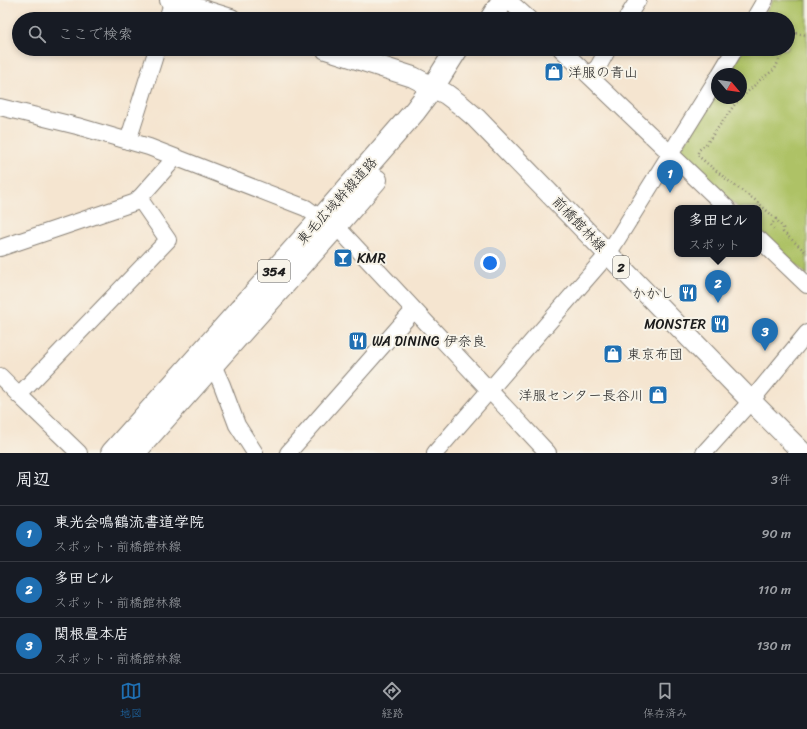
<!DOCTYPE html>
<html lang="ja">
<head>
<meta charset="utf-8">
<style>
	:root { --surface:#171b24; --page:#20242c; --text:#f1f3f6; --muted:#9ea1a6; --line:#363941; --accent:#1f6fb2 }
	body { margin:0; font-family:Sriracha,"Klee One",sans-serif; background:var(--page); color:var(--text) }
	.compass { position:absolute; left:711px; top:68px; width:36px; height:36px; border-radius:50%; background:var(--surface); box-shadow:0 2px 6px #0003; rotate:119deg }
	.you { position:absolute; left:490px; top:263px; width:14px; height:14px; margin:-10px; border:3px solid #fff; border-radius:50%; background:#1a73e8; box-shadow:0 0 0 6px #1a73e833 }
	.badge { display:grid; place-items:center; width:26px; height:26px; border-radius:50%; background:var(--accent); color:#fff; font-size:13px; font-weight:700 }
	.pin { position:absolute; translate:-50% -33px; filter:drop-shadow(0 1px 2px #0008) }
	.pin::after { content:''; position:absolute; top:21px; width:14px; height:12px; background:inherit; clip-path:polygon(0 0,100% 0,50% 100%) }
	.popup { position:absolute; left:674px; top:205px; width:88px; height:52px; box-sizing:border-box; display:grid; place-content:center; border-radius:8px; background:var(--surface); filter:drop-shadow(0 1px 3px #0005); font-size:13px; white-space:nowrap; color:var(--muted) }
	.popup b { font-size:15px; color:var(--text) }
	.popup::after { content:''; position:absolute; left:50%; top:100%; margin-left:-8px; border:8px solid transparent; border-top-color:var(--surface) }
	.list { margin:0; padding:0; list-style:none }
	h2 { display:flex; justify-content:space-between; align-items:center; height:52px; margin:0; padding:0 16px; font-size:17px }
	h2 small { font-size:13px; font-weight:400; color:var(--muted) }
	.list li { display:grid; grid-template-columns:26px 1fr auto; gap:12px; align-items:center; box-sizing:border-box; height:56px; padding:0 16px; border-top:1px solid var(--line) }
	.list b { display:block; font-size:15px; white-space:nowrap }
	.list p { margin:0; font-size:13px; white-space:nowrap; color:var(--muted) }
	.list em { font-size:13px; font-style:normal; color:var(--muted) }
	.icon { flex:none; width:22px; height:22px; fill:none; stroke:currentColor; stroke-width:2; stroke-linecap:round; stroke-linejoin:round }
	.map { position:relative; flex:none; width:807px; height:453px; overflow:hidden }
	.search { position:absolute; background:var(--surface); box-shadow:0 2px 6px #0003; left:12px; right:12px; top:12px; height:44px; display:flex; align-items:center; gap:10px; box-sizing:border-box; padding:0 14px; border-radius:22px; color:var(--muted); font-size:15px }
	.sheet { height:220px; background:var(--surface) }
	nav { display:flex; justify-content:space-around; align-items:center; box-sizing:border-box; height:56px; border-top:1px solid var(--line); background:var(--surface); font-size:11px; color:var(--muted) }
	nav a { display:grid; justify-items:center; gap:2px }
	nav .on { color:var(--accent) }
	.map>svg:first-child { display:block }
</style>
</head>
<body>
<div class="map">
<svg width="807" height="453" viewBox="0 0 807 453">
	<rect width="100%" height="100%" fill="#f7f3e8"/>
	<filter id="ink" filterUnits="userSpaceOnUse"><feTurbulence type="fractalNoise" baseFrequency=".025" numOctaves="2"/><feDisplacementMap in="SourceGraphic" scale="8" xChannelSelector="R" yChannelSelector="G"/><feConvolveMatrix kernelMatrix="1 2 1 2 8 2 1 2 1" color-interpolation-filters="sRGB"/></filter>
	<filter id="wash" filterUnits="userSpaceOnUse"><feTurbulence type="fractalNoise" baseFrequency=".012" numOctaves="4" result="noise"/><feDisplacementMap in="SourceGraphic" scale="16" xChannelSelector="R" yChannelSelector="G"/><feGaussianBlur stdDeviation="0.9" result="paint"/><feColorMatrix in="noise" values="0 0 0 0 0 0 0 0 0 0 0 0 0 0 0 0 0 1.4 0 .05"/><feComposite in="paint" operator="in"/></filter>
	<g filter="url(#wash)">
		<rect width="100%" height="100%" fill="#f5e5d0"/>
		<!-- green -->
		<path fill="#aec266" stroke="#656f41" d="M773 0H807V275L759 229V208H738L679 151 717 91V98H741V74H727L743 49H788V19H762Z"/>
	</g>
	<g filter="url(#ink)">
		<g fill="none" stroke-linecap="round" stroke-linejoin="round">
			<defs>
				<g id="minor">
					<path d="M508 0 529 19"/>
					<path d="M167 19 173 0"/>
					<path d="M626 19 638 0"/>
					<path d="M754 19 765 0"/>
					<path d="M561 49 727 208"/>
					<path d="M720 74 735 49"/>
					<path d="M589 75 598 67 608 49"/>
					<path d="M0 107 77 126 149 147 306 208 321 219 336 226 548 453"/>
					<path d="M128 141 157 49"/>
					<path d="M759 239 807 285"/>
					<path d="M0 248 136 202 175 158"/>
					<path d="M213 365 222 385 237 425 255 453"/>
					<path d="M0 376 19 395"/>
					<path d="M79 453 19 395 168 240 139 198"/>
					<path d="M288 453 414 310"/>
					<path d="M435 453 608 254 717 79"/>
					<path d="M704 453 751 401 807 333"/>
				</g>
				<g id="major">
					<path d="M170 0 231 19"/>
					<path d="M326 49 413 77 446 94 462 106 476 118 751 401 803 453"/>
				</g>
				<g id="highway">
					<path d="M491 19 503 0"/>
					<path d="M112 453 321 219 415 111 433 87 457 49"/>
					<path d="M134 453 336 226 376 180"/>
				</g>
			</defs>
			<!-- minor casing -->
			<use href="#minor" stroke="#888076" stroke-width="18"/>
			<!-- major casing -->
			<use href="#major" stroke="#888076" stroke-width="22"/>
			<!-- highway casing -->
			<use href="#highway" stroke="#888076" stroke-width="24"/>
			<!-- path -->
			<g stroke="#888076" stroke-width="2.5" stroke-dasharray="1 3" stroke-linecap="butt">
				<path d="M788 32 807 35"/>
				<path d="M788 41 792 33"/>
				<path d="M776 219 755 200 731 183 697 155 699 150 707 143 735 104 760 80 775 69 784 49"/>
				<path d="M774 229 771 225 776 219 783 228V232L807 253"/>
			</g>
			<!-- minor -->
			<use href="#minor" stroke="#fff" stroke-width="16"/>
			<!-- major -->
			<use href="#major" stroke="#fff" stroke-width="20"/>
			<!-- highway -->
			<use href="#highway" stroke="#fff" stroke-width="22"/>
		</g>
	</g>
	<!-- icons -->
	<defs>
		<symbol id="shop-square" viewBox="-11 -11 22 22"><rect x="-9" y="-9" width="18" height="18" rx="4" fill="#1f6fb2" stroke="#f7f3e8"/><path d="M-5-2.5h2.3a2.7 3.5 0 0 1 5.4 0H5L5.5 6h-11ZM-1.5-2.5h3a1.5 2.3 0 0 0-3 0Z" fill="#fff"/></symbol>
		<symbol id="bar-square" viewBox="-11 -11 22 22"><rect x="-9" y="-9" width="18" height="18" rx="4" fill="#1f6fb2" stroke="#f7f3e8"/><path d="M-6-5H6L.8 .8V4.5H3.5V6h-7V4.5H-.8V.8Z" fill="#fff"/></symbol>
		<symbol id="restaurant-square" viewBox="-11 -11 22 22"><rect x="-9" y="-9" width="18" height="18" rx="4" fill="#1f6fb2" stroke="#f7f3e8"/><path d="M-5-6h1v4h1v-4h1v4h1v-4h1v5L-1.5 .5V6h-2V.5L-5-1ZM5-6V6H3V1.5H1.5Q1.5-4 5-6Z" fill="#fff"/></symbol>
	</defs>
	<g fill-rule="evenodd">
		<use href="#shop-square" x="543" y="61" width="22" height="22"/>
		<use href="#bar-square" x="332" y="247" width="22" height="22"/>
		<use href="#restaurant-square" x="677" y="282" width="22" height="22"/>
		<use href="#restaurant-square" x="709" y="313" width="22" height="22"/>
		<use href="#restaurant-square" x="347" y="330" width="22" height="22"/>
		<use href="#shop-square" x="602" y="343" width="22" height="22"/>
		<use href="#shop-square" x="647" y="384" width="22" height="22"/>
	</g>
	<g text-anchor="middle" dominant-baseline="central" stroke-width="4" stroke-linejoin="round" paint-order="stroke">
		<!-- shield labels -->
		<g fill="#f7f3e8" stroke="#5e5c59" stroke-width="1">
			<rect x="613" y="256" width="16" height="22" rx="3"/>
			<rect x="258" y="260" width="32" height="22" rx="3"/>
		</g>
		<g font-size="13" font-weight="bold" fill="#1c1c1c">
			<text x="621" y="267">2</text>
			<text x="274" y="271">354</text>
		</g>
		<!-- poi labels -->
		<g font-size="14" fill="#1c1c1c" stroke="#f7f3e8" text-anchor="start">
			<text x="568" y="72">洋服の青山</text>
			<text x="357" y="258">KMR</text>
			<text x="674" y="293" text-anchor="end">かかし</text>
			<text x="706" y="324" text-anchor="end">MONSTER</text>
			<text x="372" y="341">WA DINING 伊奈良</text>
			<text x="627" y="354">東京布団</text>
			<text x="644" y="395" text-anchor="end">洋服センター長谷川</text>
		</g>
		<!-- street labels -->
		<g font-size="14" fill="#1c1c1c" stroke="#f7f3e8">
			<text transform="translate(337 201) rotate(-48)">東毛広域幹線道路</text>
			<text transform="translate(579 224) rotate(46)">前橋館林線</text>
		</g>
	</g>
</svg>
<svg class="compass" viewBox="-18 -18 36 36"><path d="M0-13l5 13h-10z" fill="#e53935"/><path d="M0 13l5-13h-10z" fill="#9ea1a6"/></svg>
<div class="you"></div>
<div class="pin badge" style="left:670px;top:193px">1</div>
<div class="pin badge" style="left:718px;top:303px">2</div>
<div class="popup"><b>多田ビル</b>スポット</div>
<div class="pin badge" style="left:765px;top:351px">3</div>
<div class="search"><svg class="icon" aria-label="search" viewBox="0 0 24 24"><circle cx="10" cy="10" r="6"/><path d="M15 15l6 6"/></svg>ここで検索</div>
</div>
<section class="sheet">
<h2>周辺<small>3件</small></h2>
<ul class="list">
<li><span class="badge">1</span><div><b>東光会鳴鶴流書道学院</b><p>スポット · 前橋館林線</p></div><em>90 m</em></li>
<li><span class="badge">2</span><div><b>多田ビル</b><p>スポット · 前橋館林線</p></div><em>110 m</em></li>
<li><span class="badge">3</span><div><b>関根畳本店</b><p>スポット · 前橋館林線</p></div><em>130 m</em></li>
</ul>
</section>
<nav>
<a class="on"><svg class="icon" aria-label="map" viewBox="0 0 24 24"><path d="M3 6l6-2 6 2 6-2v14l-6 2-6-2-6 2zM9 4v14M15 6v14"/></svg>地図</a>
<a><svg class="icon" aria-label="directions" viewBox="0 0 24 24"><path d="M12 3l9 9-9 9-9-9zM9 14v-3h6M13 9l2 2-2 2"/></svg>経路</a>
<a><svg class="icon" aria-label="saved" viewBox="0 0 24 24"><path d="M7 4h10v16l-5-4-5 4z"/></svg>保存済み</a>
</nav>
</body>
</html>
